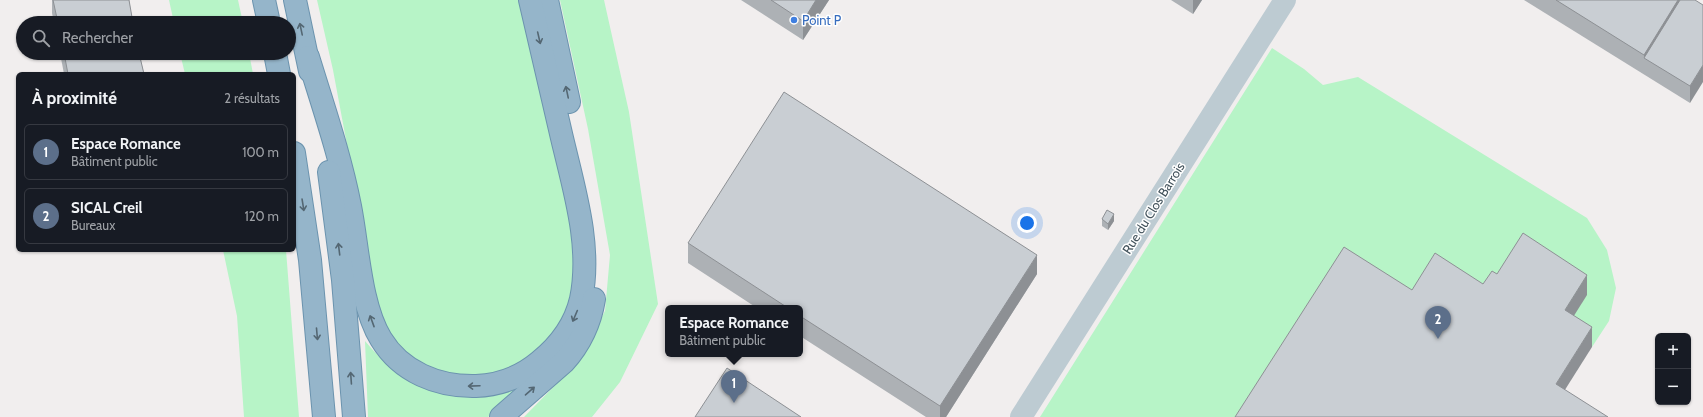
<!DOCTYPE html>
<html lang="fr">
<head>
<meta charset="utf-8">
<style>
	:root { --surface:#171b24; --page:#20242c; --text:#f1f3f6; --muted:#9ea1a6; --line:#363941; --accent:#db2777 }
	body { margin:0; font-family:Cabin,sans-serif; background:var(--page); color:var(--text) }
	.controls { position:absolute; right:12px; bottom:12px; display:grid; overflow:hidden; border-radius:6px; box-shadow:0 1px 3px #0004 }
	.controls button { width:36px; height:36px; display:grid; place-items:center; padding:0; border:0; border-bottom:1px solid var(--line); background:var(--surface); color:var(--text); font:20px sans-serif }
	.you { position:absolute; left:1027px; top:223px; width:14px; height:14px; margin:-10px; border:3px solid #fff; border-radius:50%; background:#1a73e8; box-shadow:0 0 0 6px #1a73e833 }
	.badge { display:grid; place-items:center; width:26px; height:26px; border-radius:50%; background:var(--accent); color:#fff; font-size:13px; font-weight:700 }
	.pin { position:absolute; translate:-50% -33px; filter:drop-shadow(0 1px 2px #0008) }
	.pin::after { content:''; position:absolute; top:21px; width:14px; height:12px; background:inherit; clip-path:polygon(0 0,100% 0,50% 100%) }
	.popup { position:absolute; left:665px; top:305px; width:138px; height:52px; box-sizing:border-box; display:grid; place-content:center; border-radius:6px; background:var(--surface); filter:drop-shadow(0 1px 3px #0005); font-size:13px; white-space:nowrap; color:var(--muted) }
	.popup b { font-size:15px; color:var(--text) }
	.popup::after { content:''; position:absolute; left:50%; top:100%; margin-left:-8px; border:8px solid transparent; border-top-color:var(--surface) }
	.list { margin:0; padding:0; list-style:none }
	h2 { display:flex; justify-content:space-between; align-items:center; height:52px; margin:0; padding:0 16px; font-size:17px }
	h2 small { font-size:13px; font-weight:400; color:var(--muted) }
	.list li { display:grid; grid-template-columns:26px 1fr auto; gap:12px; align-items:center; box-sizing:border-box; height:56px; margin:0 8px 8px; padding:0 8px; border:1px solid var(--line); border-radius:6px }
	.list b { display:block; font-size:15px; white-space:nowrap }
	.list p { margin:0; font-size:13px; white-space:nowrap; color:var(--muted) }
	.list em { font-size:13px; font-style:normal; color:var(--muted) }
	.icon { flex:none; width:22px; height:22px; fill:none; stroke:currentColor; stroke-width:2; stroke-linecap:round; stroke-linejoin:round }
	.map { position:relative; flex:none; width:1703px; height:417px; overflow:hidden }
	.search { position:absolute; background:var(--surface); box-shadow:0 1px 3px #0004; left:16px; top:16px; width:280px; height:44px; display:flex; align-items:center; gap:10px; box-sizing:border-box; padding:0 14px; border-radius:22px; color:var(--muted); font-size:15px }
	.panel { position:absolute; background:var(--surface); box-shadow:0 1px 3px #0004; left:16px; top:72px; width:280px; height:180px; border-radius:6px }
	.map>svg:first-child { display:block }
</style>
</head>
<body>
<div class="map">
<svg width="1703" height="417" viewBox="0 0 1703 417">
	<rect width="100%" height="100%" fill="#f1eeee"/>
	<!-- green -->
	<g fill="#b7f4c7">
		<path d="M169 0H238L243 23H174Z"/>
		<path d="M317 0H522L572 221 577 288 567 318 527 364 470 380 428 370 397 344 379 316 333 70Z"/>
		<path d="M560 0H604L629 112 658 304 620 382 592 417H524L578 362 605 311 610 255 588 129Z"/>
		<path d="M1272 48 1304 69 1323 85 1358 77 1587 218 1607 250 1616 288 1609 321 1592 347 1565 330 1497 294 1248 417H1040Z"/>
		<path d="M180 53H249L253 74H185Z"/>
		<path d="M223 250H286L299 417H244L237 316Z"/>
		<path d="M365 341C412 397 457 407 526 387L488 417H368Z"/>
	</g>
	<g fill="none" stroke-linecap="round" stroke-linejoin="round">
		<defs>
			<g id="trunk">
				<path d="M264 0 269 23"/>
				<path d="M295 0 310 71"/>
				<path d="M547 0 569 102"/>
				<path d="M275 53 279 74"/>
				<path d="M308 57C323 106 340 155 350 206 358 246 360 305 381 339 401 372 438 387 476 386 500 385 521 377 539 362 559 346 575 325 581 299 592 246 574 189 562 138 551 92 541 46 530 0"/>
				<path d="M294 153 310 260 324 417"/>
				<path d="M329 172 343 280 354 417"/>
				<path d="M501 417 564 362C581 343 590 324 594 299"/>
			</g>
		</defs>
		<!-- trunk casing -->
		<use href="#trunk" stroke="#6b93ae" stroke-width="24"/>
		<!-- minor -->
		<path stroke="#bdcbd2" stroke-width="22" d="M1021 417 1285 0"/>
		<!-- trunk -->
		<use href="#trunk" stroke="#95b5ca" stroke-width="22"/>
	</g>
	<!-- wall -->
	<g fill="#adb1b5">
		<path d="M52 0H129L133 23H54L52 13Z"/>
		<path d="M741 0H829L803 40Z"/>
		<path d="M1171 0H1202L1193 14Z"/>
		<path d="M1524 0H1695L1690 103Z"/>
		<path d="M60 53H139L144 74H64Z"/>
		<path d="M1102 219 1114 221 1108 230 1102 226Z"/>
		<path d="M688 243 1037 274 946 417H926L800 336V308H757L688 263Z"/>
	</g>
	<!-- shaded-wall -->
	<g fill="#8d9094">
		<path d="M816 0H829L803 40V21Z"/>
		<path d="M1193 0H1202L1193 14Z"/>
		<path d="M1678 0H1685L1644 58V55Z"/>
		<path d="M1703 65V82L1690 103V86Z"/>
		<path d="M1114 214V221L1108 230V224Z"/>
		<path d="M1037 255V274L946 417H940V406Z"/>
		<path d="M1587 275V295L1565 330V310Z"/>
		<path d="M1592 327V347L1556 404V384Z"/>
	</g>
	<!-- building -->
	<g fill="#c9ced3" stroke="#8d9094">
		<path d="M53 0H129L133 23H58Z"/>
		<path d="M771 0H816L803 21Z"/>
		<path d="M1556 0H1678L1644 55Z"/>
		<path d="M1680 0H1695L1703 5V65L1690 86 1644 58Z"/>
		<path d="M64 53H139L144 74H68Z"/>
		<path d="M784 92 1037 255 940 406 800 316V308H788L688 243Z"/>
		<path d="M1107 210 1114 214 1108 224 1102 219Z"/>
		<path d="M1523 233 1587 275 1565 310 1592 327 1556 384 1608 417H1235L1344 247 1412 290 1435 253 1483 284 1492 271 1497 274Z"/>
		<path d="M727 368 801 417H695Z"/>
	</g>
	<!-- one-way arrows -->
	<defs><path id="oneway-shaft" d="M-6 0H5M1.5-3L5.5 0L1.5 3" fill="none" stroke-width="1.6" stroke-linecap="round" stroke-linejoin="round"/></defs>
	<g stroke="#546773">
		<use href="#oneway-shaft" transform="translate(301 29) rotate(-102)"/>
		<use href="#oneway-shaft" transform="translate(539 38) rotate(77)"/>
		<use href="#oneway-shaft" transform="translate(567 92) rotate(-102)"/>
		<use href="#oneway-shaft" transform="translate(303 205) rotate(81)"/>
		<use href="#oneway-shaft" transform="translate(339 249) rotate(-97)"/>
		<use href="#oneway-shaft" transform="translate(575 316) rotate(113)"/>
		<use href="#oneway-shaft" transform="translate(372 321) rotate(-110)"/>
		<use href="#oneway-shaft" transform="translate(317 334) rotate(85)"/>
		<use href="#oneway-shaft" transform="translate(351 378) rotate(-94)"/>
		<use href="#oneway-shaft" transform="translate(474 386) rotate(178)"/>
		<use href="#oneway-shaft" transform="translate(530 391) rotate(-41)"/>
	</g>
	<!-- markers -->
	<circle fill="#3f7fe0" stroke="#fff" stroke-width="1.5" cx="794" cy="20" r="4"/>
	<g text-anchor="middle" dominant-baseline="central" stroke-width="3" stroke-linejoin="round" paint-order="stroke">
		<!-- shop labels -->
		<g font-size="13" fill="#366cbe" stroke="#fff" text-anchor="start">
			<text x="802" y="20">Point P</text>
		</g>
		<!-- street labels -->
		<g font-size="13" fill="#44545d" stroke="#fff">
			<text transform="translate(1153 208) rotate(-58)">Rue du Clos Barrois</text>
		</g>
	</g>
</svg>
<div class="controls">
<button>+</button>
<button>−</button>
</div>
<div class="you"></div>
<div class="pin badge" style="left:734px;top:403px;background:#5c6f8a">1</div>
<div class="popup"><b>Espace Romance</b>Bâtiment public</div>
<div class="pin badge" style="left:1438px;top:339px;background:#5c6f8a">2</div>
<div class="search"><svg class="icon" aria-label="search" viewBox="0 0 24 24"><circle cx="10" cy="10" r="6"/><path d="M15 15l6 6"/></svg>Rechercher</div>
<section class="panel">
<h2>À proximité<small>2 résultats</small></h2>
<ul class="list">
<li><span class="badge" style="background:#5c6f8a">1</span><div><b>Espace Romance</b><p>Bâtiment public</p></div><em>100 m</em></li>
<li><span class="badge" style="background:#5c6f8a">2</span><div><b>SICAL Creil</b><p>Bureaux</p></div><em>120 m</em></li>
</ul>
</section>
</div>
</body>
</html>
